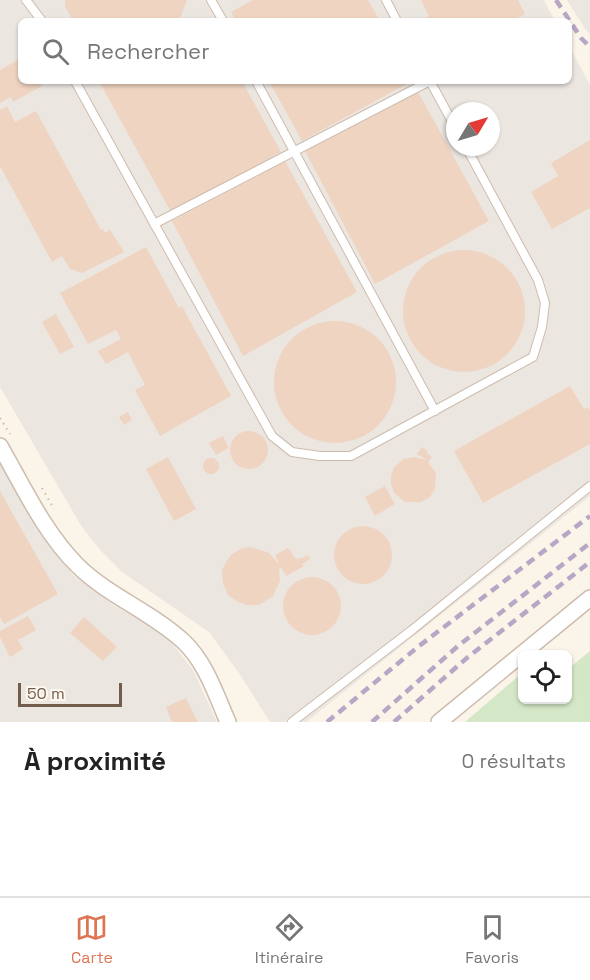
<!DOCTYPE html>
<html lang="fr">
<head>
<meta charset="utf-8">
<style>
	:root { --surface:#fff; --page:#f2f2f2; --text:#222; --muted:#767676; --line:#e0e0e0; --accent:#de7654 }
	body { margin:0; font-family:"Space Grotesk",sans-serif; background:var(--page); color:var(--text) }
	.controls { position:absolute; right:18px; bottom:18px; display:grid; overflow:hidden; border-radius:9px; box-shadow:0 2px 4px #0004 }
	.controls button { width:54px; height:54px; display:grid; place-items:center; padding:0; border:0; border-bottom:2px solid var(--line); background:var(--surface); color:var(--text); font:30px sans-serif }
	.compass { position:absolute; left:446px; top:102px; width:54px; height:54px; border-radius:50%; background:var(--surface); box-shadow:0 2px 4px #0004; rotate:52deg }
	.scale { position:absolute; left:18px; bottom:15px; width:104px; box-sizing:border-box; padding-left:6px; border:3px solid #745c4d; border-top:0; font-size:16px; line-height:21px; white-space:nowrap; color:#745c4d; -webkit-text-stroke:4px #fef8ee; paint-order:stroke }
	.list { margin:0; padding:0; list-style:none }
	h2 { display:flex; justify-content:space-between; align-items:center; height:78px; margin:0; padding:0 24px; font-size:26px }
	h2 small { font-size:20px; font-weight:400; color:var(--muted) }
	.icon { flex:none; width:33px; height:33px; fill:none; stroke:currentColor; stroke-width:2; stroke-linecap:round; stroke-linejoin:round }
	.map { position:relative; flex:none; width:590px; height:722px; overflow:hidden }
	.search { position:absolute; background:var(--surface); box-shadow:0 2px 4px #0004; left:18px; right:18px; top:18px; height:66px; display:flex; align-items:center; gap:15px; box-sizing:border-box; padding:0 21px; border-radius:9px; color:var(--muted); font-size:22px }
	.sheet { height:174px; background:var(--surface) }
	nav { display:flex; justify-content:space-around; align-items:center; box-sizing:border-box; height:84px; border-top:2px solid var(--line); background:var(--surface); font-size:16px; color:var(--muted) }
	nav a { display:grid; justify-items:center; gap:3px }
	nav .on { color:var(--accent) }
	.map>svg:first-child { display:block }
</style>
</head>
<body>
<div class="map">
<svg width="590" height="722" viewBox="0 0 590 722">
	<rect width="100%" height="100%" fill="#fbf4e8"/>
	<!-- industrial -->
	<g fill="#ece6e1" fill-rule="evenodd">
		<path d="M0 0H544L555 21H21V81H569V46L590 85V496L306 722H270L239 673 209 632 122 572 101 551 82 527 0 387ZM455 111H491V147H455Z"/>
		<path d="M567 0H590V34L586 30Z"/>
		<path d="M0 461 51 549 73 575 116 607 163 632 193 670 217 722H0Z"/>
	</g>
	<!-- green -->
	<path fill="#d4e8c7" d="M590 651V722H465L522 673V700H568V669Z"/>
	<!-- building -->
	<g fill="#efd4c1">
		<path d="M65 0H187L179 21H73L65 6Z"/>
		<path d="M253 0H368L380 21H236L231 12Z"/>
		<path d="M421 0H518L525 14 512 21H427L425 18 429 16Z"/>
		<path d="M21 58V81H40L42 86 13 102 11 97 0 103V70Z"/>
		<path d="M104 81H242L281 152 171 212 100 83Z"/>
		<path d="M269 81H412L302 141Z"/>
		<path d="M417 90 489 221 375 284 304 149Z"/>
		<path d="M7 106 15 122 36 111 101 230 103 229 105 233 110 230 124 252 82 273 70 269 62 256 52 262 0 166V110Z"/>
		<path d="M590 140V208L552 229 531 192 558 176 551 163Z"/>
		<path d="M285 161 357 292 243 356 172 221Z"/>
		<path d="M146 247 179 308 182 306 231 396 160 436 135 390 145 385 128 352 106 364 98 351 121 339 116 330 88 344 60 293Z"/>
		<circle cx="464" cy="311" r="61"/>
		<path d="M56 314 74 347 60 354 42 322Z"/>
		<circle cx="335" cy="382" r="61"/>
		<path d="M570 386 584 409 588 407 590 411V444L483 503 454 451Z"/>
		<path d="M128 412 132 420 124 425 119 417Z"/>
		<circle cx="249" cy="450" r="19"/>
		<path d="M223 436 229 448 216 455 209 443Z"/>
		<path d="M422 447 428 451 427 453 432 457 428 462 436 473 435 489 430 497 421 502H405L394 493 391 484V475L394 467 404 459 415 457 427 460 417 454Z"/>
		<path d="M168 457 196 509 174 521 146 469Z"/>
		<circle cx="211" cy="466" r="8"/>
		<path d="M385 486 395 504 375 516 365 497Z"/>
		<path d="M0 491 58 594 4 624 0 617Z"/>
		<circle cx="363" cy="555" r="29"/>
		<path d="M251 547 269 553 278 563H279L275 555 288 548 296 559 299 558 300 559 308 555 310 559 302 564 304 566 286 576 281 567 279 568 280 581 273 596 259 605H247L238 602 228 595 223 583 222 571 226 562 232 554 243 548Z"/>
		<circle cx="312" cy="606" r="29"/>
		<path d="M28 616 36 630 18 640 23 649 10 657 0 637V631Z"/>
		<path d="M84 617 117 647 103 661 70 633Z"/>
		<path d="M186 698 198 722H172L166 707Z"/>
	</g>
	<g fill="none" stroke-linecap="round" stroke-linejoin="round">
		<defs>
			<g id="service">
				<path d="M26 0 42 21"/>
				<path d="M211 0 223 21"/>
				<path d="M386 0 397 21"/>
				<path d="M75 81 272 436 292 452 320 456H351L533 357 542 327 545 303 538 280 466 147"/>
				<path d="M256 81 435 411"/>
				<path d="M430 81 455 127"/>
				<path d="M154 224 430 81"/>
				<path d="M292 722 412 630 590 486"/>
			</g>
			<g id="minor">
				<path d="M0 446C23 486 44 532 77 565 108 596 152 612 184 642 206 663 216 695 228 722"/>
				<path d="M439 722 590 598"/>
			</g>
		</defs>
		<!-- service casing -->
		<use href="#service" stroke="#cdbcae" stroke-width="10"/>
		<!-- minor casing -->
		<use href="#minor" stroke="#cdbcae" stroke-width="18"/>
		<!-- path -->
		<g stroke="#d4b8a4" stroke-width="2" stroke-dasharray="1.5 4.5" stroke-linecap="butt">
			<path d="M0 418 10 434"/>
			<path d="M42 488 54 509"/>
		</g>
		<!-- service -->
		<use href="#service" stroke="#fff" stroke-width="8"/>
		<!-- minor -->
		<use href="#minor" stroke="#fff" stroke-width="15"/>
		<!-- rail -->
		<g stroke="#b7a6c5" stroke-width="4.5" stroke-dasharray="9 6" stroke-linecap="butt">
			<path d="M556 0 581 38 590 47"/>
			<path d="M327 722 419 646 590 516"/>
			<path d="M372 722 458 646 590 543"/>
			<path d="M394 722 468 657 590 562"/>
		</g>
	</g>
</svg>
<div class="controls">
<button><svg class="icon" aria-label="locate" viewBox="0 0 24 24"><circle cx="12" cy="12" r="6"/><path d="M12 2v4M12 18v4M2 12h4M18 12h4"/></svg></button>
</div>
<svg class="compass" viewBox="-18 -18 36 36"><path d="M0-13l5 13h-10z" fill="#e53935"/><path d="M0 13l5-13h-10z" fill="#767676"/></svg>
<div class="scale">50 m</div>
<div class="search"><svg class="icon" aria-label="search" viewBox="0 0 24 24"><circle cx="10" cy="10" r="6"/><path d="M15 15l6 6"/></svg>Rechercher</div>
</div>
<section class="sheet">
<h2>À proximité<small>0 résultats</small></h2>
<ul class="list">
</ul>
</section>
<nav>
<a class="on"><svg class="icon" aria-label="map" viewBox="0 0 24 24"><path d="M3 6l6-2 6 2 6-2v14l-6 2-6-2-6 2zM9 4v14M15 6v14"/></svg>Carte</a>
<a><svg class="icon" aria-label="directions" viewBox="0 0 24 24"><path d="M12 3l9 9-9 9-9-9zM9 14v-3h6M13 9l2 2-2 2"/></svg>Itinéraire</a>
<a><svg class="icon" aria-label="saved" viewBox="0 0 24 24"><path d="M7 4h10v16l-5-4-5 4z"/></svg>Favoris</a>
</nav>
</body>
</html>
